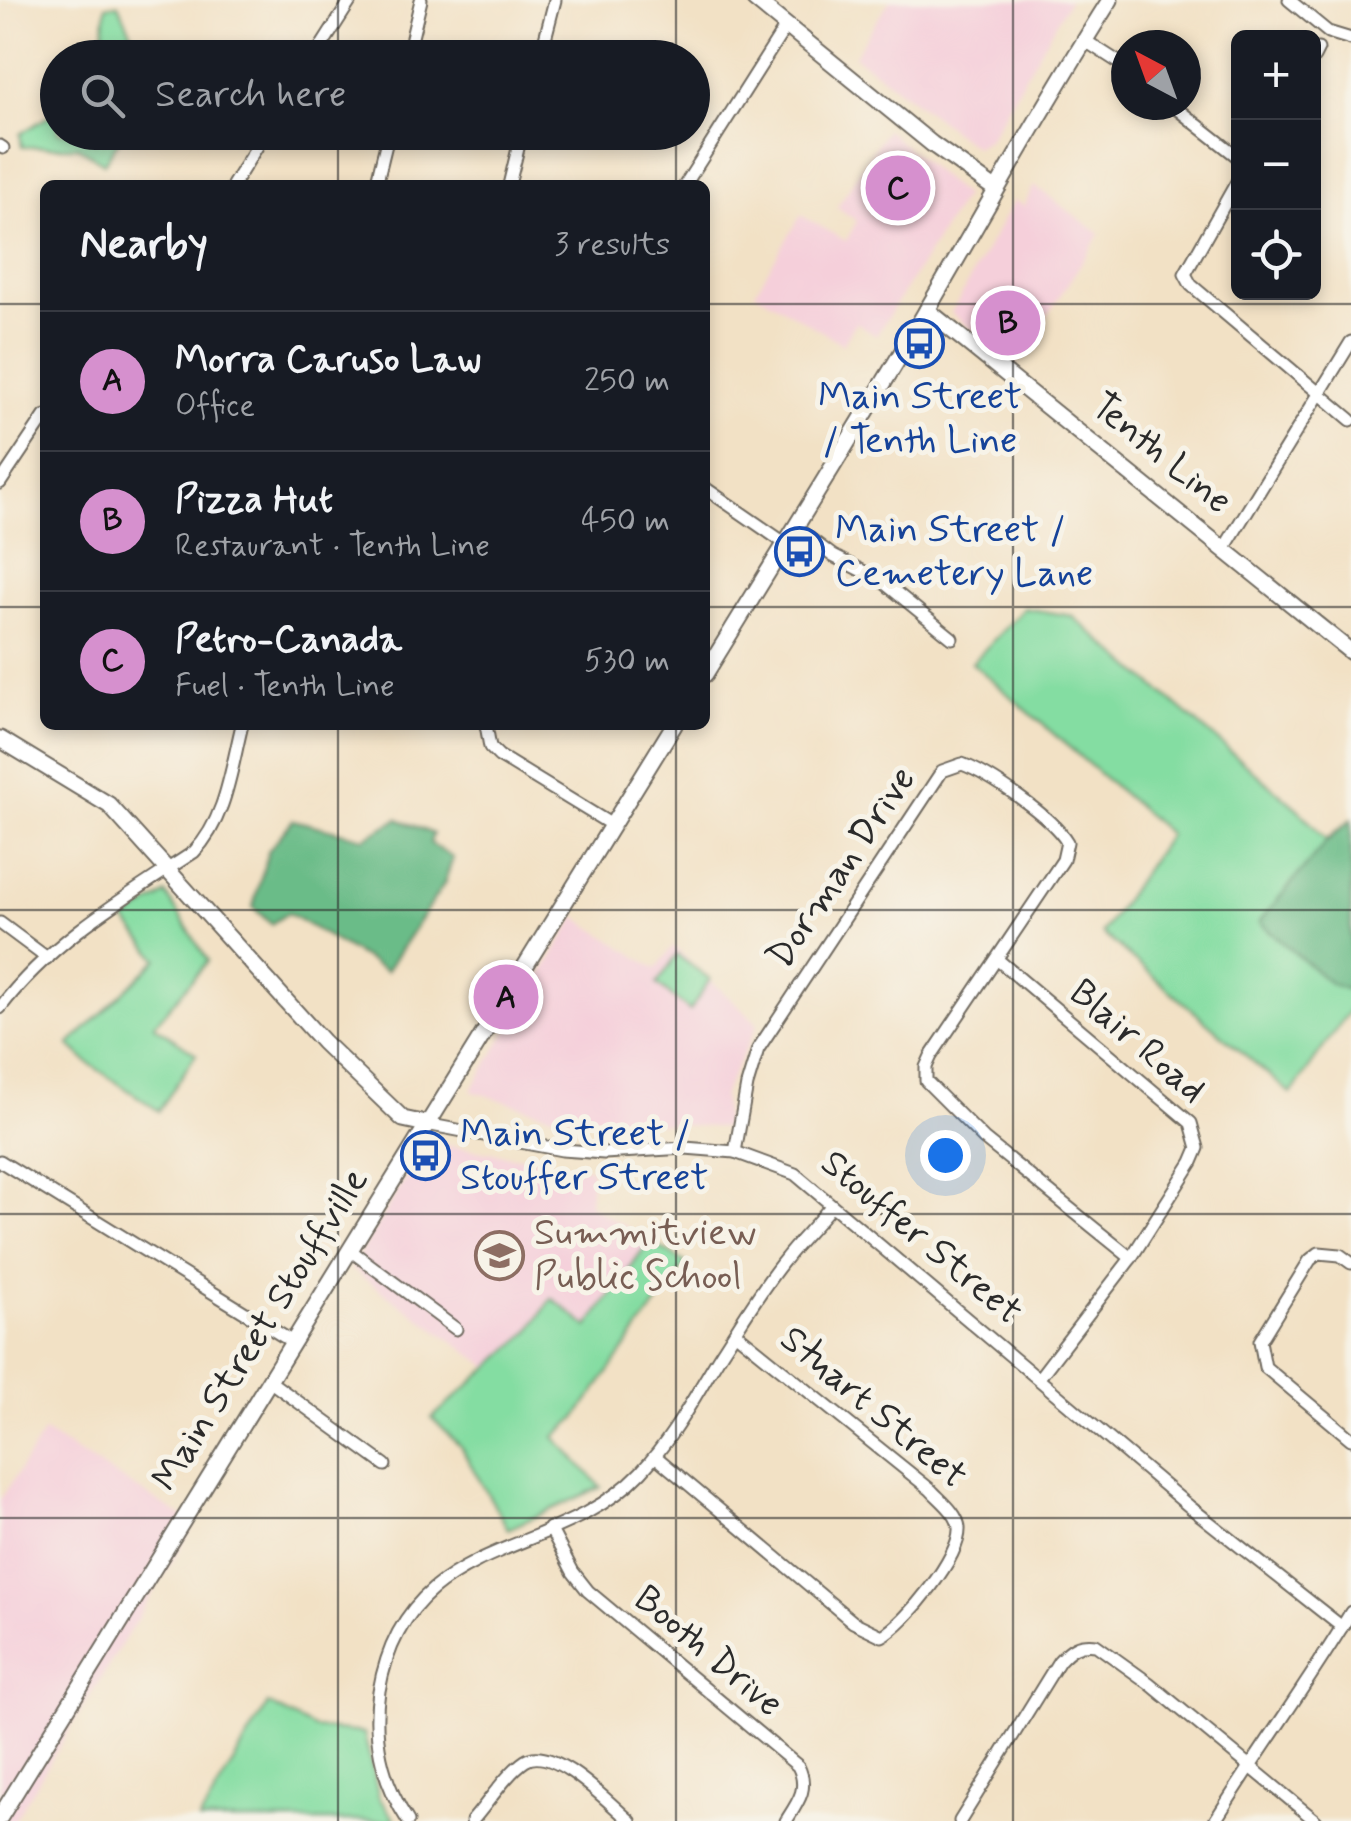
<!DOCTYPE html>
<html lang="en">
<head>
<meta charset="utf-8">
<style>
	:root { --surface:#171b24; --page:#242831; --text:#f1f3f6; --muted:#9ea1a6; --line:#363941; --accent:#d690ce }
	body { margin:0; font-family:Mynerve,sans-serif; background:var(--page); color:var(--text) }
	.controls { position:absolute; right:30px; top:30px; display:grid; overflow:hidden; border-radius:15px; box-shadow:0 5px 15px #0003 }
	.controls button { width:90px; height:90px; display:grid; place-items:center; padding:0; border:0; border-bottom:2px solid var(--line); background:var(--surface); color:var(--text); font:50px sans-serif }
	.compass { position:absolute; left:1111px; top:30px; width:90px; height:90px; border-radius:50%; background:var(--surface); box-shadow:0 5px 15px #0003; rotate:319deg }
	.you { position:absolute; left:945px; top:1155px; width:35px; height:35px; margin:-25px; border:8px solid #fff; border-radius:50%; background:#1a73e8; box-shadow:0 0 0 15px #1a73e833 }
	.badge { display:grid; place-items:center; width:65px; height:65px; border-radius:50%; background:var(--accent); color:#111; font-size:32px; font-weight:700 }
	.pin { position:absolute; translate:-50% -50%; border:5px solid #fff; box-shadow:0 2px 10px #0006 }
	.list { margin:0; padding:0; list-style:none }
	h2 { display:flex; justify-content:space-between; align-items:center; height:130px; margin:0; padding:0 40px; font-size:42px }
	h2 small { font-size:32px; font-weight:400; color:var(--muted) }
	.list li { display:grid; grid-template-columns:65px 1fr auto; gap:30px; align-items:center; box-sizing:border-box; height:140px; padding:0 40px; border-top:2px solid var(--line) }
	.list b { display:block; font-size:38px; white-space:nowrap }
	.list p { margin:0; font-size:32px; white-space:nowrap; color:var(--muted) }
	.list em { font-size:32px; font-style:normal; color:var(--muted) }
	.icon { flex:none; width:55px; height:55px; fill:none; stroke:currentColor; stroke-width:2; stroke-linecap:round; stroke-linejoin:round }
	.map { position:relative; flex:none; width:1351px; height:1821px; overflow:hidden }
	.search { position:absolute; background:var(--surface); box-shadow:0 5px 15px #0003; left:40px; top:40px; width:670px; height:110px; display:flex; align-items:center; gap:25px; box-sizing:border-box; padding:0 35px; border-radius:55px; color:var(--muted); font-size:38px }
	.panel { position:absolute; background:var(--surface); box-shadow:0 5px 15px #0003; left:40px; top:180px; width:670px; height:550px; border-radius:15px }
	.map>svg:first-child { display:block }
</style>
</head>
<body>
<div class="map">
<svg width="1351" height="1821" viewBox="0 0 1351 1821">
	<rect width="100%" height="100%" fill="#f7f3e8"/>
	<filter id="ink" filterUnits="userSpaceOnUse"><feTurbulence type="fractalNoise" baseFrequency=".01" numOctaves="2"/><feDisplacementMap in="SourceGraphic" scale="20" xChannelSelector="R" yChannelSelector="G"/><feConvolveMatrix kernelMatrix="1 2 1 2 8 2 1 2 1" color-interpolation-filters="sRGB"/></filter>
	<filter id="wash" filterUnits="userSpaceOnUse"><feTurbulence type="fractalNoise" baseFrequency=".0048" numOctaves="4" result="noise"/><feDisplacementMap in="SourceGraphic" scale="40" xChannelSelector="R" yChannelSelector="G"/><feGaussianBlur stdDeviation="2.25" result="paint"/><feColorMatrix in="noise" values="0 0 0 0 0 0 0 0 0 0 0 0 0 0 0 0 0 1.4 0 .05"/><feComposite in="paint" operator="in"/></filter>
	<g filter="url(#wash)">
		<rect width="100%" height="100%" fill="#f2e1c5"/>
		<!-- built -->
		<g fill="#f5cfda">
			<path d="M890 0H1069L989 139 975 147 854 56Z"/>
			<path d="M886 130 964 196 876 336 856 322 843 344 755 292 801 215 846 241 857 221 837 207Z"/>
			<path d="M1034 185 1100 234 1015 365 951 313 1014 200 1024 206Z"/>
			<path d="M576 917 656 969 673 946 758 1024 723 1094 724 1128 551 1115 471 1091Z"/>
			<path d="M427 1142 592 1169 589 1205 650 1241 588 1327 551 1298 529 1332 489 1367 351 1269Z"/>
			<path d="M44 1432 195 1524 14 1821H0V1500Z"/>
		</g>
		<!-- green -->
		<g fill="#84dda2" stroke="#588466" stroke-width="2.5">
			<path d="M117 4H118L143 57H101L106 6Z"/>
			<path d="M57 111 58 132 124 133 104 163 78 147H22L20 134Z"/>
			<path d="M1024 608 1072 616 1299 810 1326 840 1351 820V1008L1291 1094 1102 933 1169 834 972 663Z"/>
			<path d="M166 894 208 961 154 1025 196 1054 159 1111 87 1062 69 1045 158 959 125 920Z"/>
			<path d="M677 955 710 979 690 1011 657 984Z"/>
			<path d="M650 1241 686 1263 577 1417 555 1437 601 1487 508 1529 460 1446 432 1418 529 1332 552 1298 588 1327Z"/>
			<path d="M268 1704 314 1728 364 1733 379 1798 396 1821H199Z"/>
		</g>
		<!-- forest -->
		<g fill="#6bbc88" stroke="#4b745a" stroke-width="2.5">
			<path d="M398 819 433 834 430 843 453 858 444 884 386 971 288 913 271 924 253 907 268 851 293 820 364 838Z"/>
			<path d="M1351 820V991L1331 984 1259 922 1327 841Z"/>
		</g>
	</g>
	<g filter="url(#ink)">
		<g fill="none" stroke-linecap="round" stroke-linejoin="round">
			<defs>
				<g id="street">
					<path d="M1289 0 1328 32 1351 39"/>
					<path d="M1084 40 1126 67"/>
					<path d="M1314 57 1318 49"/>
					<path d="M314 58 351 0"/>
					<path d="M407 58 421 0"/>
					<path d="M540 58 555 0"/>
					<path d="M1172 105 1238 157"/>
					<path d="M0 146 3 148"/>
					<path d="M1238 180 1185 274 1191 285 1351 420"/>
					<path d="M233 185 266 132"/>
					<path d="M376 185 389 132"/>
					<path d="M509 185 522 132"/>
					<path d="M685 185 786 26"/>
					<path d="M0 483 45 416"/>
					<path d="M705 488 786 544"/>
					<path d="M796 528 833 556 882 581 952 638"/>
					<path d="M1225 547 1351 342"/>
					<path d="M486 725 490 747 499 756 612 825"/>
					<path d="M0 923 47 958"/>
					<path d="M998 960 1191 1123 1198 1148 1192 1162 1131 1258 1039 1378"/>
					<path d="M0 1008C51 941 124 898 194 852 226 819 231 769 242 725"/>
					<path d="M426 1124 562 1150 604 1153 685 1148 735 1152 795 1174 1190 1507 1342 1627"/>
					<path d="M735 1152 747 1085 758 1049 942 771 962 764C990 774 1052 817 1067 842L1063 860 931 1056 926 1067V1081L984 1139 1131 1258"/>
					<path d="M0 1161 291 1341"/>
					<path d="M350 1250 456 1329"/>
					<path d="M1351 1263 1340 1255 1319 1253 1310 1260 1260 1341 1265 1367 1351 1439"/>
					<path d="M268 1380 385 1465"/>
					<path d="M655 1456 853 1622 882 1636C906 1623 961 1556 959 1528 958 1513 940 1500 931 1490L736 1333"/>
					<path d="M550 1528 573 1572 588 1591 798 1766C809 1788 799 1801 786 1821"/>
					<path d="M408 1821C382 1781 372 1738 379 1691 406 1532 555 1563 641 1472 675 1436 696 1393 722 1352 742 1321 762 1287 786 1258 800 1240 817 1224 831 1206"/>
					<path d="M472 1821C487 1804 507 1773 525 1761 552 1743 609 1803 630 1821"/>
					<path d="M960 1821 1059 1661C1071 1648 1078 1643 1096 1645L1149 1683 1316 1821"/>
					<path d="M1215 1821C1259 1750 1308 1684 1351 1612"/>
				</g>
				<g id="secondary">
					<path d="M755 0 932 144 995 189"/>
					<path d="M927 310 1351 652"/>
					<path d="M705 674C777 557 850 440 920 322 983 215 1043 105 1110 0"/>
					<path d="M0 739 109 805 323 1042 403 1119 426 1124"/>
					<path d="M0 1817 674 725"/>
				</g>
			</defs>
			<!-- street casing -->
			<use href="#street" stroke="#716b61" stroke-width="15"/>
			<!-- secondary casing -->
			<use href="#secondary" stroke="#716b61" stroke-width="19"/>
			<!-- street -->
			<use href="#street" stroke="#fff" stroke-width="11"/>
			<!-- secondary -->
			<use href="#secondary" stroke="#fff" stroke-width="15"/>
		</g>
	</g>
	<!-- grid -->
	<path fill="none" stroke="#2b2b2b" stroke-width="2.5" stroke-opacity="0.55" d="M338 0V58M676 0V58M1013 0V1821M338 132V185M676 132V185M0 304H45M705 304H1351M0 607H45M705 607H1351M338 725V1821M676 725V1821M0 910H1351M0 1214H1351M0 1518H1351"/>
	<!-- icons -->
	<defs>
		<symbol id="bus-ring" viewBox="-11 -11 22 22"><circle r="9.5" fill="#f7f3e8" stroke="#1a4fb4" stroke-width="1.5"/><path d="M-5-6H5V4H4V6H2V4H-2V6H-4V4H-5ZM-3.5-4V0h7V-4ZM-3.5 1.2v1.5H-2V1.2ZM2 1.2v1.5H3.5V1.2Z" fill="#1a4fb4"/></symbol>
		<symbol id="school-ring" viewBox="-11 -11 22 22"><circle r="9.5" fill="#f7f3e8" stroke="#8d6e63" stroke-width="1.5"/><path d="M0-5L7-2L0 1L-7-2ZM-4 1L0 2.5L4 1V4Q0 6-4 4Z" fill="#8d6e63"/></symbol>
	</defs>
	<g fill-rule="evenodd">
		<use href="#bus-ring" x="892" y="316" width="55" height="55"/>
		<use href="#bus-ring" x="772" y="524" width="55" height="55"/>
		<use href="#bus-ring" x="398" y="1128" width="55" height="55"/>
		<use href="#school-ring" x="472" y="1228" width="55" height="55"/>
	</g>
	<g text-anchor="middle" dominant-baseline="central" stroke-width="10" stroke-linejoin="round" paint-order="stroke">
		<!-- transit labels -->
		<g font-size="38" fill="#164399" stroke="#f7f3e8" text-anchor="start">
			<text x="920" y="397" text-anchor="middle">Main Street<tspan x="920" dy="44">/ Tenth Line</tspan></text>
			<text x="835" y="530">Main Street /<tspan x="835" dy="44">Cemetery Lane</tspan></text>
			<text x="460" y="1134">Main Street /<tspan x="460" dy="44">Stouffer Street</tspan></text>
		</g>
		<!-- street labels -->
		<g font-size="38" fill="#2b2b2b" stroke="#f7f3e8">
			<text transform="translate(1161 454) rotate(39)">Tenth Line</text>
			<text transform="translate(842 868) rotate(-56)">Dorman Drive</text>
			<text transform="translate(1137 1042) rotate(41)">Blair Road</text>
			<text transform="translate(921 1238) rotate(40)">Stouffer Street</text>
			<text transform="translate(261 1330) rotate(-58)">Main Street Stouffville</text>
			<text transform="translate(873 1408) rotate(40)">Stuart Street</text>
			<text transform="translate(708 1652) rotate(40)">Booth Drive</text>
		</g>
		<!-- education labels -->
		<g font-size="38" fill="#785e54" stroke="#f7f3e8" text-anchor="start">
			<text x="534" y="1233">Summitview<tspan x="534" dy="44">Public School</tspan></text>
		</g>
	</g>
</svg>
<div class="controls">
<button>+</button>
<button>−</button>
<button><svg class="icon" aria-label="locate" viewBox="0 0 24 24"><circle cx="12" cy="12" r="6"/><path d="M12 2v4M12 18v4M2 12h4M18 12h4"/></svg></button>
</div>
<svg class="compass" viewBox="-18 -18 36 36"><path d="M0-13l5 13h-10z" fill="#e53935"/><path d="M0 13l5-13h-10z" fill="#9ea1a6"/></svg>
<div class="you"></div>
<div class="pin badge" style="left:506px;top:997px">A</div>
<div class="pin badge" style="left:1008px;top:323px">B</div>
<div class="pin badge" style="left:898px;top:188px">C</div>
<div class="search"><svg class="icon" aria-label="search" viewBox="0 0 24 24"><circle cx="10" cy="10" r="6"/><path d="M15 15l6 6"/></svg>Search here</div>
<section class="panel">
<h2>Nearby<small>3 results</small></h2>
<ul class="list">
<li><span class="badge">A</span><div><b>Morra Caruso Law</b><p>Office</p></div><em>250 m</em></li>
<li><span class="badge">B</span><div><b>Pizza Hut</b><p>Restaurant · Tenth Line</p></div><em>450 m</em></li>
<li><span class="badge">C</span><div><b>Petro-Canada</b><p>Fuel · Tenth Line</p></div><em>530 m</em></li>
</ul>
</section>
</div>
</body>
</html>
